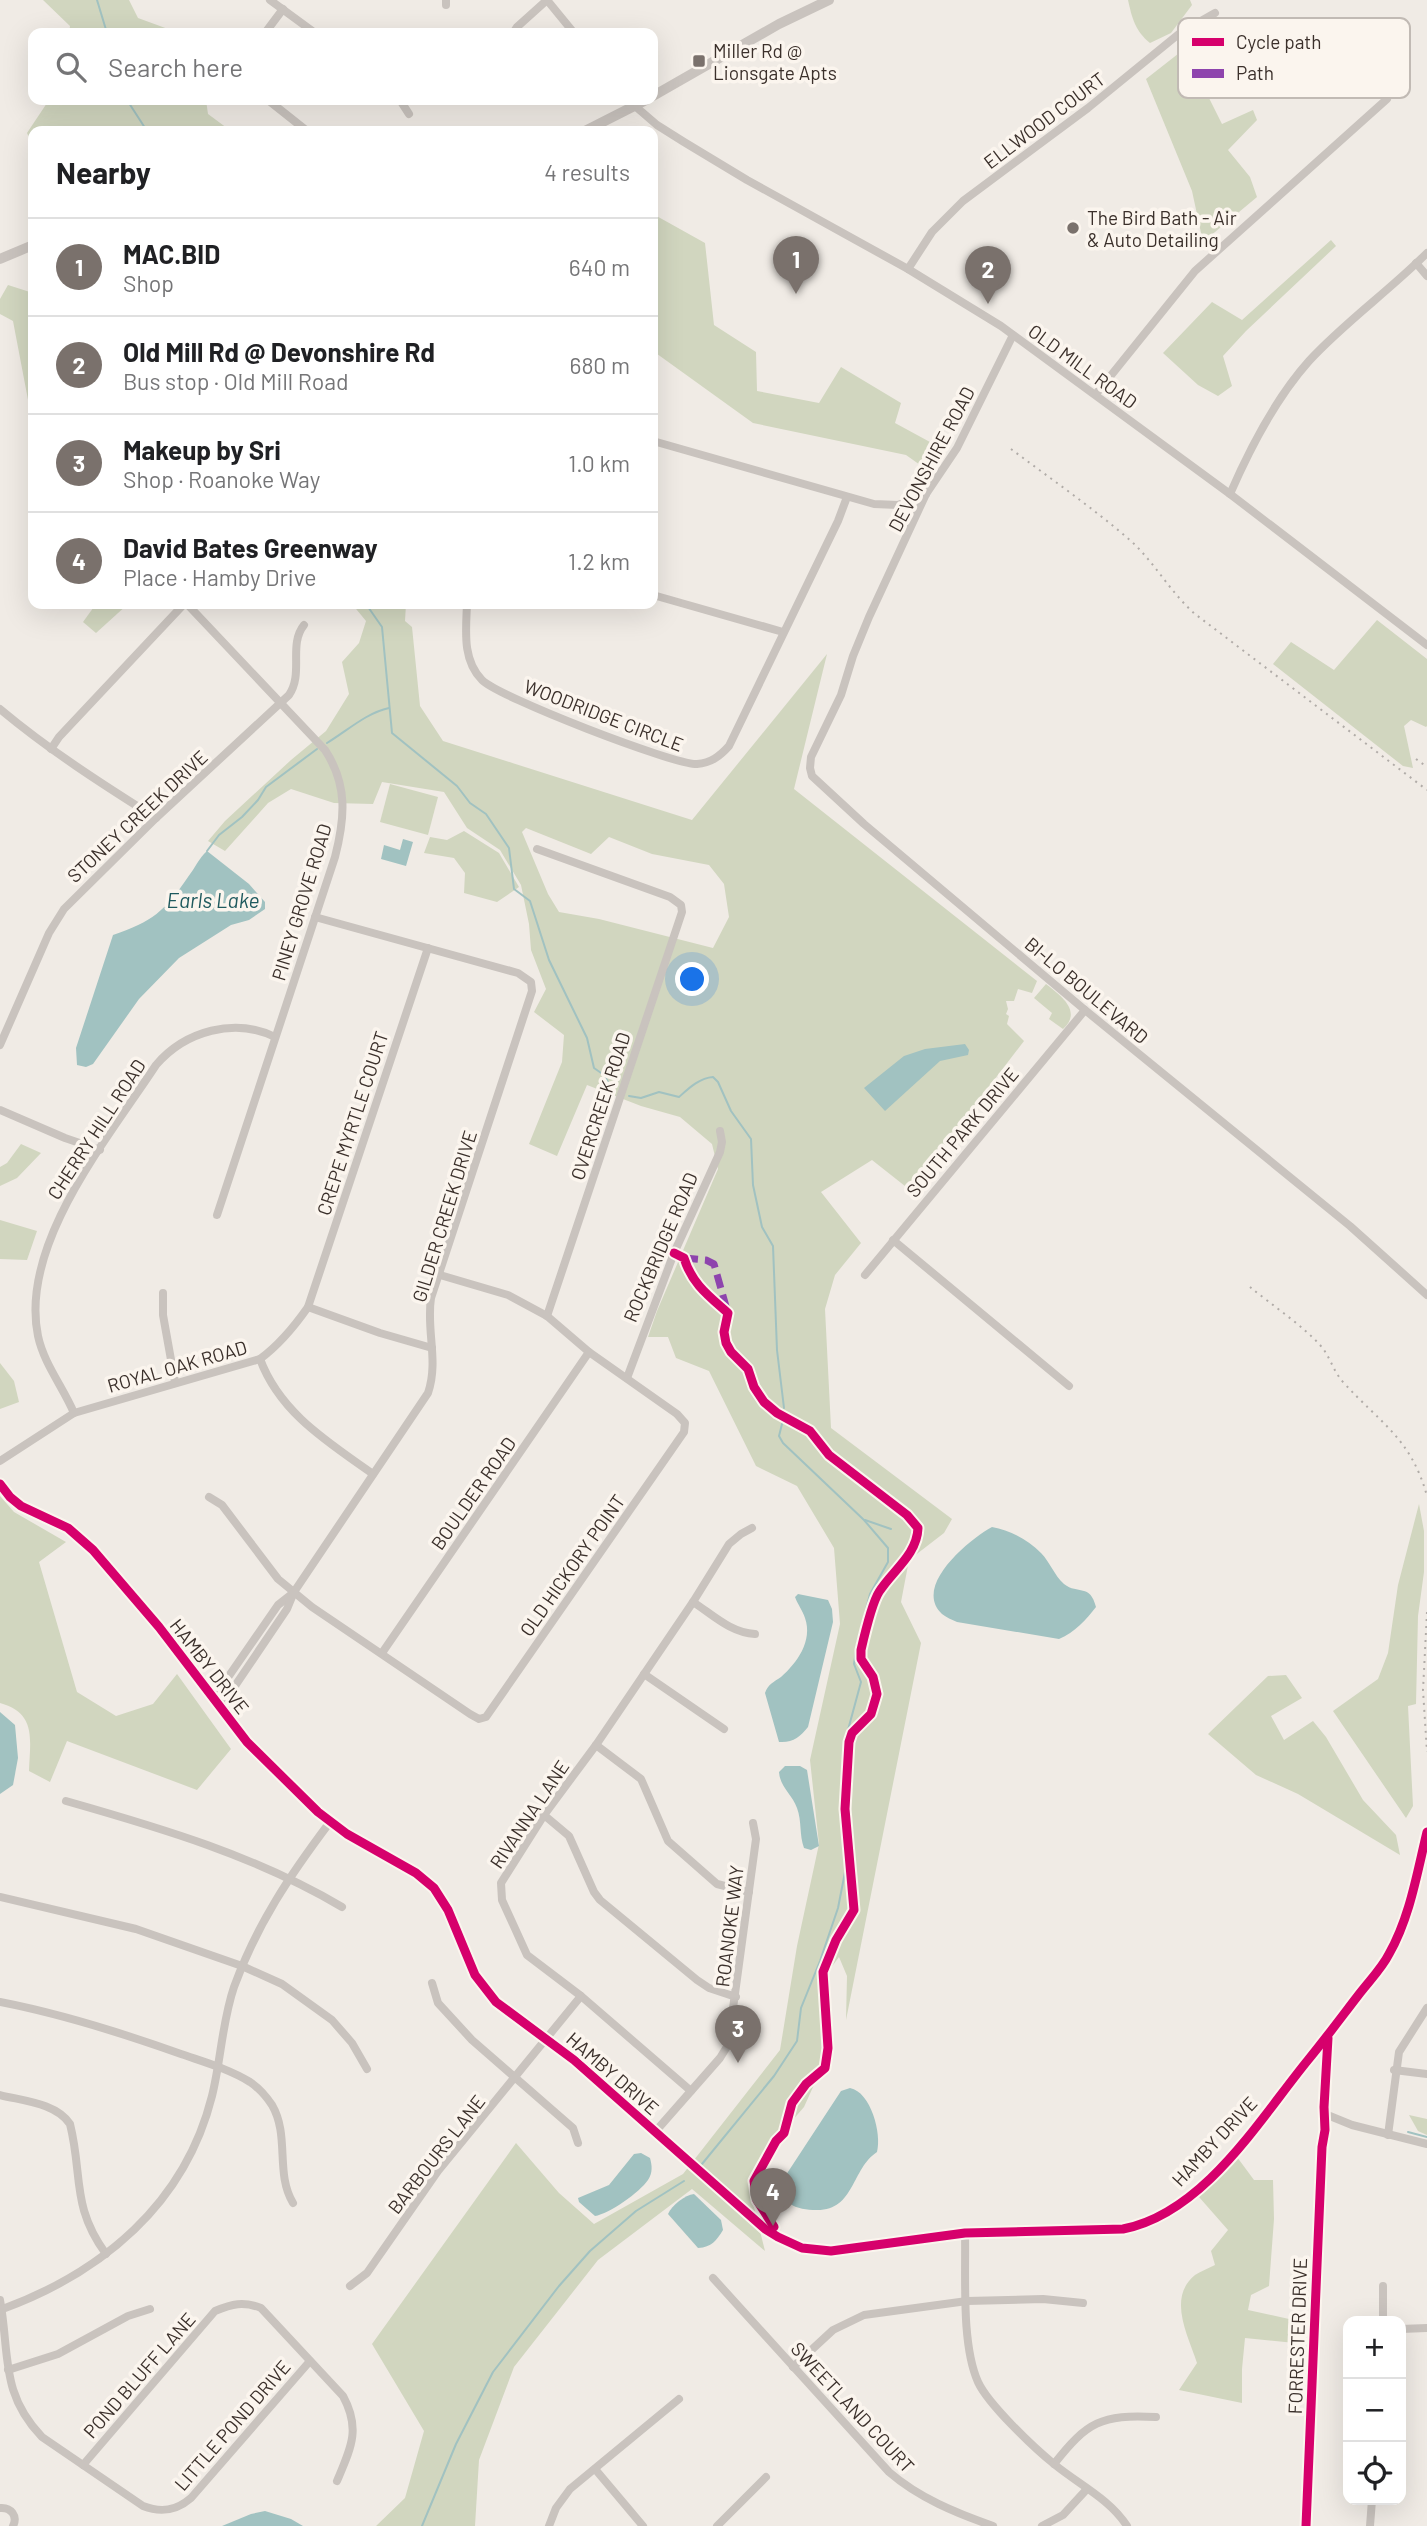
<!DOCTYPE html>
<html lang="en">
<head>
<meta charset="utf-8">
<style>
	:root { --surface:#fff; --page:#f6f6f6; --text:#202124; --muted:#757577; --line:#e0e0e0; --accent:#7a716c }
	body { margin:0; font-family:Barlow,sans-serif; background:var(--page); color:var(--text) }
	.controls { position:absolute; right:21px; bottom:21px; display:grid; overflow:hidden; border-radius:14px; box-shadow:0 7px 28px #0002 }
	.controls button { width:63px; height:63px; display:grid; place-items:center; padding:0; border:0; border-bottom:2px solid var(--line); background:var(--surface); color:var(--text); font:35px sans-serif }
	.you { position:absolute; left:693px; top:980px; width:24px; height:24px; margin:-18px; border:5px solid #fff; border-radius:50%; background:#1a73e8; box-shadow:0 0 0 10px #1a73e833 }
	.badge { display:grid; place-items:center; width:46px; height:46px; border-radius:50%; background:var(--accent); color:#fff; font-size:23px; font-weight:700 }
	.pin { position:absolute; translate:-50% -58px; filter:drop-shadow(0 2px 4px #0008) }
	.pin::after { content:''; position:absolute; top:37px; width:24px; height:21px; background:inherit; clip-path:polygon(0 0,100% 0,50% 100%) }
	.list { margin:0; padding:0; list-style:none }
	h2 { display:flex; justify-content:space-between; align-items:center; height:91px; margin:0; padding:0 28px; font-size:30px }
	h2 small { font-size:23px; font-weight:400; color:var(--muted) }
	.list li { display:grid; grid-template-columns:46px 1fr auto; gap:21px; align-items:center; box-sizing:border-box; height:98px; padding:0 28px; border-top:2px solid var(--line) }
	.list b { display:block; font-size:26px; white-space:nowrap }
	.list p { margin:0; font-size:23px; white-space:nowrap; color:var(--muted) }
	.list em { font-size:23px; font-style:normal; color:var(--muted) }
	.icon { flex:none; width:38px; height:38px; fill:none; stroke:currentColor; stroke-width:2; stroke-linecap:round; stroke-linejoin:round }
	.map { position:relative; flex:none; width:1427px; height:2526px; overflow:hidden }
	.search { position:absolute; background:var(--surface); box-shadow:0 7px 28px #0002; left:28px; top:28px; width:630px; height:77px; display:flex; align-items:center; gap:18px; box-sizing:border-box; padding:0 24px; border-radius:14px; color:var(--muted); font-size:26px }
	.panel { position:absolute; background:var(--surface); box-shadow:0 7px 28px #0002; left:28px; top:126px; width:630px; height:483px; border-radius:14px }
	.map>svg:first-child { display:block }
</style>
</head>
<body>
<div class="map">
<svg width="1427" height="2526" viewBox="0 0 1427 2526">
	<rect width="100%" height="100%" fill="#f0ebe5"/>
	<!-- green -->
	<g fill="#d1d6bf" fill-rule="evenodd">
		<path d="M43 0H129L138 18 179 33H69L70 26Z"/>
		<path d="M1128 0H1190L1192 5 1171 33 1150 43C1135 31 1132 18 1128 0Z"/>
		<path d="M1183 50 1200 63 1202 84 1222 124 1253 110 1257 120 1228 150 1250 177 1257 197 1203 242 1192 191 1146 79Z"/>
		<path d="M49 100H206L208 114 231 131H33V146L27 133Z"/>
		<path d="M653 214 705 243 714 325 756 352 757 391 819 403 841 367 901 403 895 423 941 448 930 472 906 455 753 423 653 351Z"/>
		<path d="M1331 240 1336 246 1246 331 1223 356 1232 386 1218 396 1198 385 1163 353 1212 302 1242 320Z"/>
		<path d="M8 285 33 293V426L13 321 0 314V299Z"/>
		<path d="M96 604H128L96 633 83 622Z"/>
		<path d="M352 604H406L405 621 412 627 420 706 443 741 692 820 827 654 794 789 1037 981 1032 993 1018 989 1014 1001H1006L1008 1009 1006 1014 1009 1016 1007 1024 1024 1041 910 1190 872 1160 821 1192 861 1243 835 1275 825 1309 831 1428 952 1519 944 1533 909 1560 901 1602 921 1643 846 2020 847 1976 839 1957 827 1973V2056L804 2107 761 2157 751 2195 765 2251 692 2189 598 2260 514 2367 479 2460 475 2526H376L405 2498 424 2431 372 2344 516 2143 559 2193 594 2224 683 2174 780 2050 797 1946 819 1844 810 1760 840 1624 834 1548 797 1486 756 1466 709 1371 676 1358 668 1337H648L657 1311 718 1169 712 1144 680 1117 641 1106 587 1085 557 1156 529 1144 562 1062 564 1035 534 1012 546 989 531 950 529 924 521 885 500 850 467 828 444 792 382 782 373 804 334 803 291 789 268 803 225 851 208 841 225 821 291 760 326 731 349 694 342 662 359 643 366 621ZM526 828 591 854 609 837 652 854 709 865 724 884 729 917 713 948 599 919 559 912 548 894 522 832Z"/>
		<path d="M1377 620 1427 659V726L1426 727 1411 720 1404 726 1413 768 1403 766 1273 664 1291 642 1334 670Z"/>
		<path d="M390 784 438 797 428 835 380 822Z"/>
		<path d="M464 831 499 853 519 887 497 902 464 893 465 873 454 858 424 853 430 837 447 840Z"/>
		<path d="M1046 984C1060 995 1083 1011 1063 1029L1049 1019 1052 1013 1034 998Z"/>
		<path d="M21 1144 41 1153 17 1178 0 1186V1167L7 1163Z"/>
		<path d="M0 1220 37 1231 27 1260 0 1259Z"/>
		<path d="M0 1363 14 1381 19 1402 0 1409Z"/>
		<path d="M0 1496 14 1512 66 1542 39 1562 77 1692 116 1716 153 1704 177 1674 231 1749 197 1790 67 1741 50 1782 29 1771C30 1740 37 1713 0 1703Z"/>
		<path d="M1419 1504 1424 1531V1572L1418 1616 1416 1704 1408 1706 1413 1806 1406 1818 1333 1711 1378 1679 1388 1653 1398 1585Z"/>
		<path d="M1286 1675 1302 1698 1271 1716 1284 1740 1313 1721 1326 1737 1363 1800 1396 1835 1400 1855 1298 1794 1256 1775 1208 1734 1268 1676Z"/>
		<path d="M1409 2115 1427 2119V2135L1418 2131Z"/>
		<path d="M1237 2157 1254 2180H1273L1274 2219 1269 2286 1251 2295 1248 2310 1298 2321 1295 2343 1245 2338 1242 2369V2403L1179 2390 1197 2363C1188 2335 1167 2298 1195 2275 1201 2271 1209 2268 1215 2265L1211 2251 1228 2230 1199 2197Z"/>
	</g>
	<!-- water -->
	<g fill="#a1c2c1">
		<path d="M403 839 413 842 406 866 381 859 384 845 400 850Z"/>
		<path d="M207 851 249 884 265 902V909L249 920 231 925 179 958 139 999 93 1064 86 1067 77 1065 76 1048 113 935C153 921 164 912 188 877 195 868 199 858 207 851Z"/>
		<path d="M965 1044 969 1050 968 1055 940 1061 885 1111 864 1088 904 1056 925 1049Z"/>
		<path d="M992 1527C1010 1530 1028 1540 1041 1553 1050 1562 1054 1575 1064 1584 1078 1595 1090 1583 1096 1607 1086 1620 1075 1632 1059 1639L957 1622C952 1620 946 1617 942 1614 912 1586 970 1539 992 1527Z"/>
		<path d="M798 1594 828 1600 832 1609 833 1622 808 1727C800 1737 793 1743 779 1742L765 1693C768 1684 774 1682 781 1677 797 1663 813 1641 805 1618 803 1611 798 1605 795 1597Z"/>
		<path d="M0 1712 15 1725 18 1758 13 1785 0 1794Z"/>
		<path d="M785 1766H800L807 1770 819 1846 811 1850 804 1848C799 1835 802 1821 797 1808 792 1794 780 1787 779 1772Z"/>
		<path d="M850 2088C871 2092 882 2134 877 2152 851 2169 855 2211 816 2210 807 2210 797 2209 789 2203 780 2196 782 2188 784 2178L841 2091Z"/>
		<path d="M641 2153 650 2158C652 2165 653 2173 648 2180 640 2192 609 2214 595 2216L579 2202 578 2198 609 2185 634 2154Z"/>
		<path d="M694 2194 721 2220 723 2230C716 2241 712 2247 698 2248L668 2214C672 2205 685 2195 694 2194Z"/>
		<path d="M265 2511 291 2519 303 2526H222L251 2514Z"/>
	</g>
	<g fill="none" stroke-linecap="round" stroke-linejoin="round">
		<!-- stream -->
		<g stroke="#a1c2c1" stroke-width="2">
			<path d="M97 0 107 33"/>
			<path d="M127 100 147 131"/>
			<path d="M366 604 382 627 392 733 457 786 470 803 486 814 509 848 514 889 530 901 549 960 587 1038 594 1068 604 1075 612 1089"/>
			<path d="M327 743C347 731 366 713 389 708"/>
			<path d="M207 851 219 835 242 817 258 800 266 787 317 749"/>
			<path d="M629 1096 641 1098 659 1092 679 1097C688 1089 699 1078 713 1077L718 1082 731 1111 751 1139 753 1185 762 1227 773 1246 777 1350 784 1408"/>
			<path d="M865 1520 891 1529"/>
			<path d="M1408 2132 1427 2137"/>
			<path d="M702 2164 774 2076 797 2041 801 2008 820 1961 838 1908 846 1867 840 1810 845 1741 861 1682 854 1664 857 1644 870 1594 888 1562V1548L864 1520 783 1443 779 1436 782 1424"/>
			<path d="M422 2526 456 2444 493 2372 559 2286 590 2251 636 2211 684 2181"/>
		</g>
		<!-- minor -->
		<g stroke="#c9c3be" stroke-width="8">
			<path d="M270 0 315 33"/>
			<path d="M446 0V5"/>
			<path d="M547 0 574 33"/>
			<path d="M265 33 283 9"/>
			<path d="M513 33 517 27 547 0"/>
			<path d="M268 100 307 131"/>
			<path d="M400 100 409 114"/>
			<path d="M628 100 657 125 684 142 747 180 908 269 1001 326 1230 494 1427 645"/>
			<path d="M1416 263 1427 276"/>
			<path d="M908 269 932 232 963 201 1088 108 1180 33 1215 13"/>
			<path d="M1013 335 957 448 926 494 869 617 853 656 841 695 811 757 810 768 812 776 864 824 1085 1010 1350 1226 1427 1295"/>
			<path d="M1096 394 1195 271 1387 99"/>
			<path d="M653 441 874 504 898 505 926 494"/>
			<path d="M1230 494C1250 448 1275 399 1309 361 1345 322 1389 291 1427 253"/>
			<path d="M653 595 783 632"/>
			<path d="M187 604 325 750C348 785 345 818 335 857L217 1215"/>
			<path d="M467 604C466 630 462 660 482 680 498 697 674 765 697 764 711 763 720 756 729 746L838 521 847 497"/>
			<path d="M0 709C49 750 102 784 156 818"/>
			<path d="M51 749 59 737 184 604"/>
			<path d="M537 849 670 897 681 905 682 912 547 1316"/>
			<path d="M0 1045 49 933 64 909 156 818 289 695C304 673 288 645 304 625"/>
			<path d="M0 1110 65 1138 100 1150"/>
			<path d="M893 1240 1069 1386"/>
			<path d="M865 1275 1085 1010"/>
			<path d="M163 1293V1315L175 1382"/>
			<path d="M308 1307 380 1333 432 1348"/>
			<path d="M260 1359C280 1413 328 1442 373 1474"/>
			<path d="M627 1378 674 1253 720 1152 722 1142 720 1131"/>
			<path d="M74 1413C63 1387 44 1364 38 1336 19 1244 109 1137 156 1065 185 1031 235 1017 275 1037"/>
			<path d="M0 1461 74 1413 260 1359C279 1345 294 1327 308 1307L428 948"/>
			<path d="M209 1497 222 1505 278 1579 312 1607 470 1714 479 1719 486 1717 684 1432 685 1423 677 1414 589 1352 547 1316 508 1295 440 1275"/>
			<path d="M693 1602C713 1615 731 1633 755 1634"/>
			<path d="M382 1653 589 1352"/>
			<path d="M644 1674 724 1729"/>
			<path d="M213 1699 278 1605 292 1594"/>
			<path d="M220 1708 287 1609 294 1592 428 1393C439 1361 426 1330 431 1298L532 991 531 982 518 973 315 917"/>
			<path d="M596 1745 641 1779 668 1841 717 1884 749 1892"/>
			<path d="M66 1801C161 1828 256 1856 342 1907"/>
			<path d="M544 1815 569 1836 594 1892 600 1900 697 1980 709 1988 736 1997"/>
			<path d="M0 1897 136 1929 242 1966 282 1984 332 2020 352 2043 367 2069"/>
			<path d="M432 1983 438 2003 472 2040 573 2128 578 2143"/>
			<path d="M0 2002C62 2014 122 2033 181 2054 204 2062 229 2069 250 2082 259 2088 266 2096 272 2105 290 2136 275 2173 293 2203"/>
			<path d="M1394 2070 1427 2074"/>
			<path d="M691 2091 581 1996 527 1955 502 1900 501 1883 544 1815 596 1745 693 1602 729 1544 741 1534 752 1528"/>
			<path d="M0 2095C23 2101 56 2103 70 2124 83 2176 71 2206 106 2254"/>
			<path d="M1325 2114 1352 2125 1427 2144"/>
			<path d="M655 2132 720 2058 728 2045 756 1839 753 1823"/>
			<path d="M1388 2135 1399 2052 1427 2008"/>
			<path d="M965 2233C966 2275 961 2344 978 2382 988 2404 1034 2448 1054 2464 1078 2484 1110 2499 1127 2526"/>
			<path d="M713 2278 889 2472C919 2498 956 2513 993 2526"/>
			<path d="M350 2286 367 2273 438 2171 581 1996"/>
			<path d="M0 2300C10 2355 0 2393 42 2437L143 2506C161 2513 176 2511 191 2498L310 2361"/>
			<path d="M0 2310C102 2273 185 2204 212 2096 221 2060 222 2022 234 1987 257 1924 290 1875 330 1822"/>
			<path d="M1383 2321V2286"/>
			<path d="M1401 2329 1427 2328"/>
			<path d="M793 2367 833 2330 864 2315 967 2301 1043 2299 1083 2303"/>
			<path d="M8 2370 58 2354 128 2316 150 2309"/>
			<path d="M1054 2464C1087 2422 1101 2414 1156 2417"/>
			<path d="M83 2465 215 2311C232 2304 243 2301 261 2308L343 2396C361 2429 351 2448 337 2481"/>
			<path d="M595 2469 643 2526"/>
			<path d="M0 2508C11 2507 18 2516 13 2526"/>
			<path d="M549 2526 556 2508 570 2489 679 2399"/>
			<path d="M717 2526 766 2477"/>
			<path d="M1042 2526 1063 2515 1087 2489"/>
			<path d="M1370 2526 1372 2500"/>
		</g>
		<!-- tertiary -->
		<g stroke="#c9c3be" stroke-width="10">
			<path d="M653 96 779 24 829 0"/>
			<path d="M585 131 646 100"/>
			<path d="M0 259 33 245"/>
			<path d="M0 1484 10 1497 21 1506 68 1528 93 1550 159 1627 247 1742 318 1812 347 1834 416 1873 434 1888 448 1910 475 1975 496 2002 574 2060 765 2229 778 2237 802 2248 831 2251 965 2233 1123 2229C1204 2213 1259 2120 1308 2060 1326 2038 1343 2015 1360 1993 1370 1980 1382 1968 1389 1954 1410 1917 1417 1873 1427 1832"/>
			<path d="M1306 2526 1322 2147 1325 2130 1324 2107 1328 2038"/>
		</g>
		<!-- rail -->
		<g stroke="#b1aca8" stroke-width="2" stroke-dasharray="2 5" stroke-linecap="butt">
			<path d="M1011 449C1051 479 1093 508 1131 541 1155 563 1170 592 1195 614L1427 790"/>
			<path d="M1416 759 1427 767"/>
			<path d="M1250 1287C1272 1305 1303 1326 1320 1345 1330 1356 1333 1371 1343 1382 1380 1423 1411 1438 1427 1496"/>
			<path d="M1427 1612 1423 1690 1427 1752"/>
		</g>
		<!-- quiet -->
		<path stroke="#8e44ad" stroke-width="7" stroke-dasharray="14 7" stroke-linecap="butt" d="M684 1258 706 1260 714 1264 727 1310"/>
		<defs>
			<g id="cycleway">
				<path d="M674 1253 684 1258C692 1284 709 1296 728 1313L724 1332 726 1343 731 1352 748 1369 754 1387 764 1402 777 1413 810 1431 829 1455 907 1515 918 1528C917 1555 892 1571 879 1592 872 1603 864 1637 861 1650V1659L873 1677 877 1694 871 1714 852 1733 849 1742 845 1809 854 1910 836 1940 823 1972 828 2048 825 2068 806 2084 792 2103 784 2133 776 2141 754 2181 757 2200 774 2227"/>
				<path d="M0 1484 10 1497 21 1506 68 1528 93 1550 159 1627 247 1742 318 1812 347 1834 416 1873 434 1888 448 1910 475 1975 496 2002 574 2060 765 2229 778 2237 802 2248 831 2251 965 2233 1123 2229C1204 2213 1259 2120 1308 2060 1326 2038 1343 2015 1360 1993 1370 1980 1382 1968 1389 1954 1410 1917 1417 1873 1427 1832"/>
				<path d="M1306 2526 1322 2147 1325 2130 1324 2107 1328 2038"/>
			</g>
		</defs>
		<!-- cycleway casing -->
		<use href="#cycleway" stroke="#fbf5ee" stroke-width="13"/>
		<!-- cycleway -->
		<use href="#cycleway" stroke="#d6006c" stroke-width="9"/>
	</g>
	<!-- markers -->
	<g fill="#7a716c" stroke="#fbf5ee" stroke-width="2.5">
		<rect x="692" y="54" width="14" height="14" rx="3.5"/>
		<circle cx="1073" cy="228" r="7"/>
	</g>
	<g text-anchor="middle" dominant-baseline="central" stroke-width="7" stroke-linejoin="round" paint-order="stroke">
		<!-- poi labels -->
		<g font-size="19" fill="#3b302b" stroke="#fbf5ee" text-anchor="start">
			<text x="713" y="50">Miller Rd @<tspan x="713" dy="22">Lionsgate Apts</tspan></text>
			<text x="1087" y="217">The Bird Bath - Air<tspan x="1087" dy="22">&amp; Auto Detailing</tspan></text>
		</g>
		<!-- street labels -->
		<g font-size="19" fill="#3b302b" stroke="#fbf5ee">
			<text transform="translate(1044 120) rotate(-37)">ELLWOOD COURT</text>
			<text transform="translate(1083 366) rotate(36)">OLD MILL ROAD</text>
			<text transform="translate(931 459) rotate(-62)">DEVONSHIRE ROAD</text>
			<text transform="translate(604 715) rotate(21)">WOODRIDGE CIRCLE</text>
			<text transform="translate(137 816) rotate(-43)">STONEY CREEK DRIVE</text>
			<text transform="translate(301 902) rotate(-73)">PINEY GROVE ROAD</text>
			<text transform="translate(1087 990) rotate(40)">BI-LO BOULEVARD</text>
			<text transform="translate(600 1106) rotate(-72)">OVERCREEK ROAD</text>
			<text transform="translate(352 1123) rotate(-72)">CREPE MYRTLE COURT</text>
			<text transform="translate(96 1129) rotate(-57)">CHERRY HILL ROAD</text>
			<text transform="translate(962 1132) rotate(-50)">SOUTH PARK DRIVE</text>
			<text transform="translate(444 1216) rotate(-73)">GILDER CREEK DRIVE</text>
			<text transform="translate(660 1247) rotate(-67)">ROCKBRIDGE ROAD</text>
			<text transform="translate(177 1366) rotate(-16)">ROYAL OAK ROAD</text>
			<text transform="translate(473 1493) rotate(-55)">BOULDER ROAD</text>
			<text transform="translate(572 1565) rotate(-55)">OLD HICKORY POINT</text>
			<text transform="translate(210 1666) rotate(52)">HAMBY DRIVE</text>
			<text transform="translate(529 1814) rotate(-56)">RIVANNA LANE</text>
			<text transform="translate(729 1926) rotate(-83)">ROANOKE WAY</text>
			<text transform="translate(613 2073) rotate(41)">HAMBY DRIVE</text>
			<text transform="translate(1214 2141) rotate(-47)">HAMBY DRIVE</text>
			<text transform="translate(436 2154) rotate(-52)">BARBOURS LANE</text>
			<text transform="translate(1297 2336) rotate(-88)">FORRESTER DRIVE</text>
			<text transform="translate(139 2375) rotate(-49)">POND BLUFF LANE</text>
			<text transform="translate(853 2407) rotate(47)">SWEETLAND COURT</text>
			<text transform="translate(232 2425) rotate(-49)">LITTLE POND DRIVE</text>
		</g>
		<!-- water labels -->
		<g font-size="21" font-style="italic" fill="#1f5a5e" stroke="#fbf5ee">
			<text x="213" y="899">Earls Lake</text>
		</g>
	</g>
	<!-- legend -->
	<rect x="1178" y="18" width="232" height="80" rx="10" fill="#fbf5ee" stroke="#c1bab4" stroke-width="2"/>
	<rect x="1192" y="38" width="32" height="8" fill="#d6006c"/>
	<rect x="1192" y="69" width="32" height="9" fill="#8e44ad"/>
	<g font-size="19" fill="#3b302b">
		<text x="1236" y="49">Cycle path</text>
		<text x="1236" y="80">Path</text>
	</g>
</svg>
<div class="controls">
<button>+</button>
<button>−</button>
<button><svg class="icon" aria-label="locate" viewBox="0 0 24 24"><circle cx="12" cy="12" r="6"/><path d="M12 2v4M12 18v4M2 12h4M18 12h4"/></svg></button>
</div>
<div class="you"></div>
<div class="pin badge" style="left:796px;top:294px">1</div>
<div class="pin badge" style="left:988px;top:304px">2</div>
<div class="pin badge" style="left:738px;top:2063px">3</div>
<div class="pin badge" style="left:773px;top:2226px">4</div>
<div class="search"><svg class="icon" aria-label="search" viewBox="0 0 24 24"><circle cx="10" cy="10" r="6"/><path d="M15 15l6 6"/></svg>Search here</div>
<section class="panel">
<h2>Nearby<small>4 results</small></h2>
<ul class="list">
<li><span class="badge">1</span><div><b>MAC.BID</b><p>Shop</p></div><em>640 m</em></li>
<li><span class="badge">2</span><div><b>Old Mill Rd @ Devonshire Rd</b><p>Bus stop · Old Mill Road</p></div><em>680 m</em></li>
<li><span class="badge">3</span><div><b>Makeup by Sri</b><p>Shop · Roanoke Way</p></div><em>1.0 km</em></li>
<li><span class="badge">4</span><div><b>David Bates Greenway</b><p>Place · Hamby Drive</p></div><em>1.2 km</em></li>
</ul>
</section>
</div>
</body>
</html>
